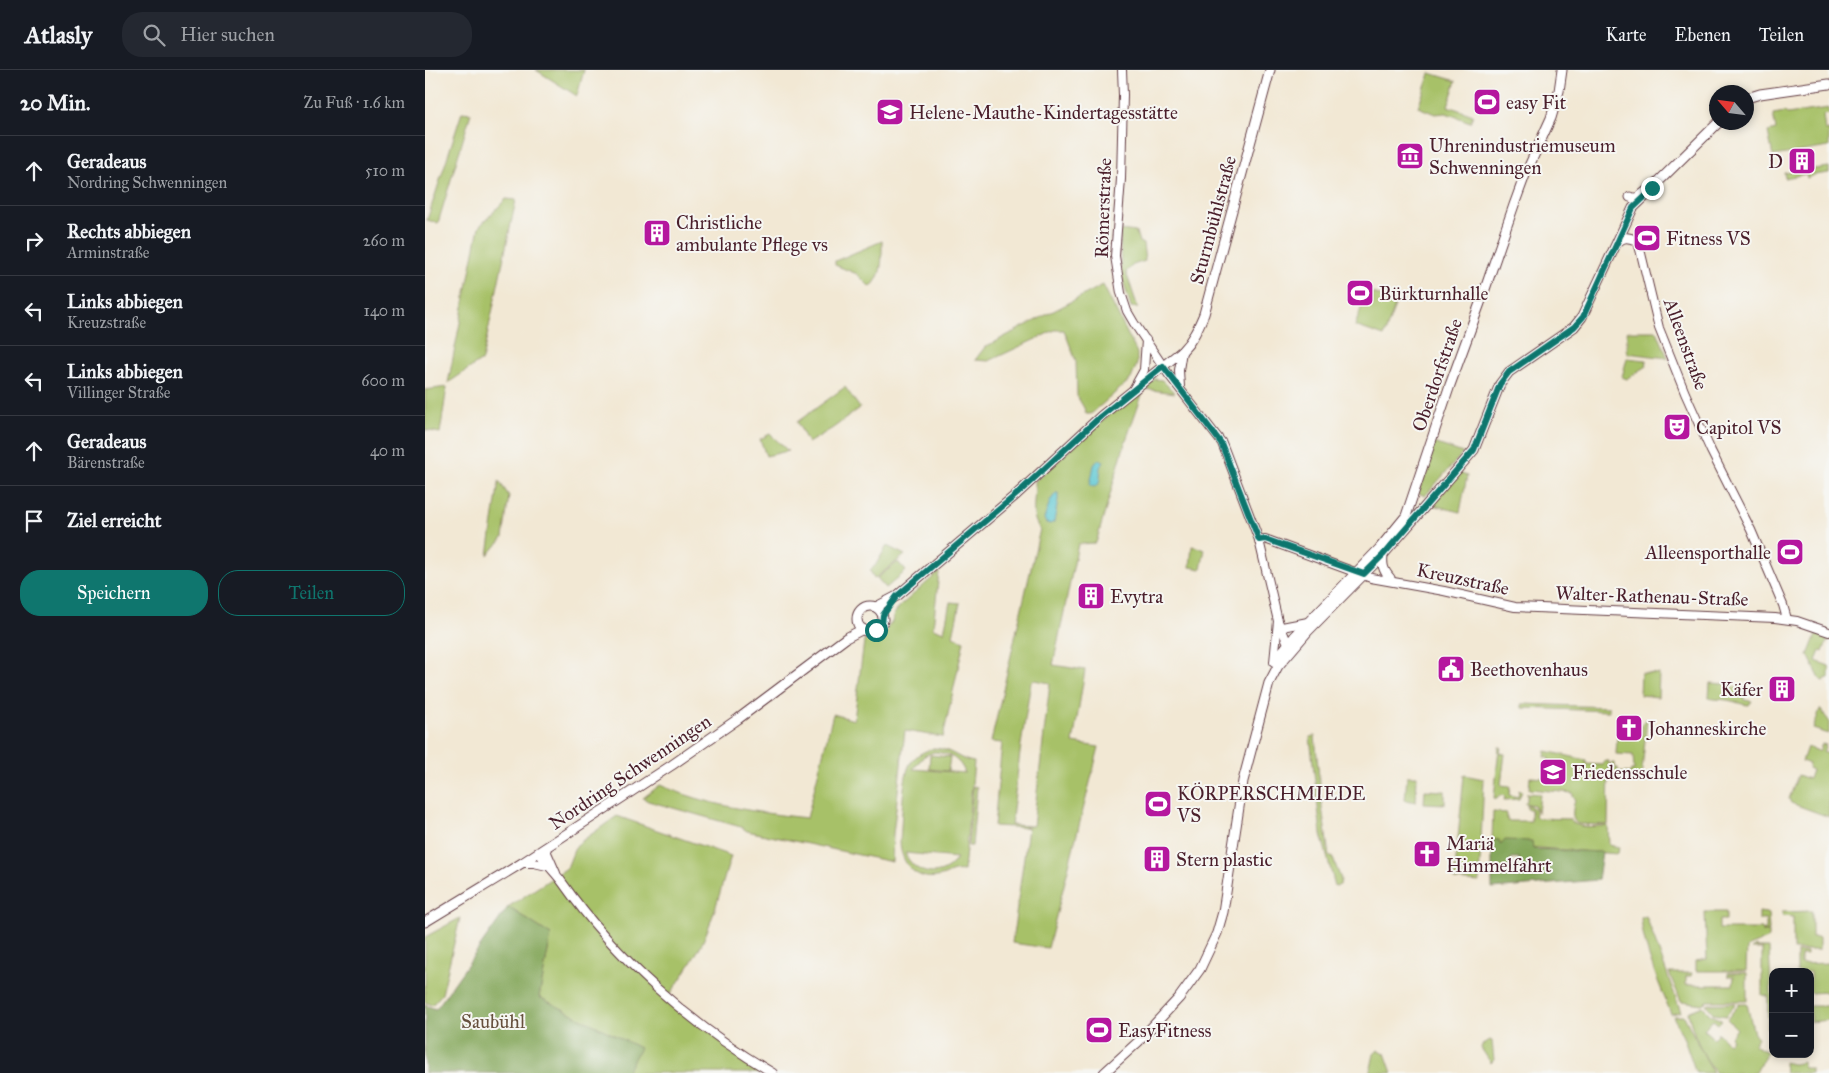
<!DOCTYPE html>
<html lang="de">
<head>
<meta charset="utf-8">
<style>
	:root { --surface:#171b24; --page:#242831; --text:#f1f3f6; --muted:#9ea1a6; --line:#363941; --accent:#0f766e }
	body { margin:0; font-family:"IM FELL Great Primer",serif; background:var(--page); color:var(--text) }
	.controls { position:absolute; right:15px; bottom:15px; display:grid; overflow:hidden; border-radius:10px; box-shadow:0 2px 8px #0003 }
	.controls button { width:45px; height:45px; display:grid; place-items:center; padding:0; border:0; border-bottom:1px solid var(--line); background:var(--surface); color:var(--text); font:25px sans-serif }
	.compass { position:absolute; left:1284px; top:15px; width:45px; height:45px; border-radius:50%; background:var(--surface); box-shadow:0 2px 8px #0003; rotate:298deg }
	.stop { position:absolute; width:15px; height:15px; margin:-11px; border:4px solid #0f766e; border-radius:50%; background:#fff }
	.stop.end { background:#0f766e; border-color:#fff; box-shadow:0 1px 5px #0008 }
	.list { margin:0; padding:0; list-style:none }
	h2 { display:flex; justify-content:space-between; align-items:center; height:65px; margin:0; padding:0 20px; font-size:21px }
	h2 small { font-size:16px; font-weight:400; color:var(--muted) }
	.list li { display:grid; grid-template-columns:32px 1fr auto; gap:15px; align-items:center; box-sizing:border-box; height:70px; padding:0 20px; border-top:1px solid var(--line) }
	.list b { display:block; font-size:19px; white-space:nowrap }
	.list p { margin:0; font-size:16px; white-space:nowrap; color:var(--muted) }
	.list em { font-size:16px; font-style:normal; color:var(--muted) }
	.actions { display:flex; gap:10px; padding:15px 20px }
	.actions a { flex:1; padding:11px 0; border:1px solid var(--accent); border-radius:20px; text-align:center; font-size:18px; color:var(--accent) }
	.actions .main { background:var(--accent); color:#fff }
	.icon { flex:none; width:28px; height:28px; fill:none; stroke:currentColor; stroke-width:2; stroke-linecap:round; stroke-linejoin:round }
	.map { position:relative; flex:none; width:1404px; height:1003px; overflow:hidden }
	header { display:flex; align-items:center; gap:30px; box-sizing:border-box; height:70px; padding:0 25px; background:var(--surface); border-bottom:1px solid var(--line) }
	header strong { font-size:24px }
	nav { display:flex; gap:28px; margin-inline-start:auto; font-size:18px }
	.search { width:350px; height:45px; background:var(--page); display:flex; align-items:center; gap:12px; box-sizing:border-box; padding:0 18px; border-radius:20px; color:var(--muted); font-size:19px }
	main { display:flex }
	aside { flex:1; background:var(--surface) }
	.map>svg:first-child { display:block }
</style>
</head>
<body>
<header>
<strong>Atlasly</strong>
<div class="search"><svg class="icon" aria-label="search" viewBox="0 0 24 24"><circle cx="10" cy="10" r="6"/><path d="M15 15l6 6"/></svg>Hier suchen</div>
<nav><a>Karte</a><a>Ebenen</a><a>Teilen</a></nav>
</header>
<main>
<aside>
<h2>20 Min.<small>Zu Fuß · 1.6 km</small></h2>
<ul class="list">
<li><svg class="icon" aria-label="ahead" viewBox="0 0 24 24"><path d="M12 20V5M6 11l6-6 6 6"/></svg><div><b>Geradeaus</b><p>Nordring Schwenningen</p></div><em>510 m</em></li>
<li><svg class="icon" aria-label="right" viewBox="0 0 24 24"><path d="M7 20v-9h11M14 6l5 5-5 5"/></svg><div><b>Rechts abbiegen</b><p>Arminstraße</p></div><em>260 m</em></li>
<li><svg class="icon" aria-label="left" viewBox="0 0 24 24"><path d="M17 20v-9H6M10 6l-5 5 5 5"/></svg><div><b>Links abbiegen</b><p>Kreuzstraße</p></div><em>140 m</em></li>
<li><svg class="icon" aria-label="left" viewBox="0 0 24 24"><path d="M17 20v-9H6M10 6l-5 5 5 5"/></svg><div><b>Links abbiegen</b><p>Villinger Straße</p></div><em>600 m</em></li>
<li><svg class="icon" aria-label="ahead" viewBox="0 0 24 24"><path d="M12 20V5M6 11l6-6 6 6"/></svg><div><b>Geradeaus</b><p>Bärenstraße</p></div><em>40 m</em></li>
<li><svg class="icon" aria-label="arrive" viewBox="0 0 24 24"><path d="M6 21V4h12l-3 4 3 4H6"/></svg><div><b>Ziel erreicht</b></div></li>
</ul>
<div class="actions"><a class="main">Speichern</a><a>Teilen</a></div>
</aside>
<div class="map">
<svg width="1404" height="1003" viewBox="0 0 1404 1003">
	<rect width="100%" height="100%" fill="#f6f6f2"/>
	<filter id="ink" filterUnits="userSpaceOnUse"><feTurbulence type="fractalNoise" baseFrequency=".02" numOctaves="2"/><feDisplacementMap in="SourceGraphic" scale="10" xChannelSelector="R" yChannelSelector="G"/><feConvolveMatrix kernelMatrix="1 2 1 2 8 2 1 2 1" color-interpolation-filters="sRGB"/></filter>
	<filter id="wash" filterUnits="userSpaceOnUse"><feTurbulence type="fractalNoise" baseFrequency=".0096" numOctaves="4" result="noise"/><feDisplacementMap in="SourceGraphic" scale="20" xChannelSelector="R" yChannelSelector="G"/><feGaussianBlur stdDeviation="1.12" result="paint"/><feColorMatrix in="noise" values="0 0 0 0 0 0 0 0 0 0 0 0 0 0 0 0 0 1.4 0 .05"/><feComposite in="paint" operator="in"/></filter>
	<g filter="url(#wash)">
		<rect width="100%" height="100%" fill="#f2e8d4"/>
		<!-- green -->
		<g fill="#a7c168" stroke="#78704a" fill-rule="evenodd">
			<path d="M111 0H159L152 26Z"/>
			<path d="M1005 3 1031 11 1023 36 1048 45 1045 52 1021 43 1010 44 993 37Z"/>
			<path d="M1404 38V44L1398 45 1400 61 1404 60V77L1348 86 1343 62 1351 60 1348 44 1360 42 1362 44Z"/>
			<path d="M37 42 46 43 13 153 2 150Z"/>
			<path d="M1404 97V103L1389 105 1382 108 1381 104 1360 108 1359 103Z"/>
			<path d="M81 129 91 130 57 290 23 313 54 157Z"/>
			<path d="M695 160 711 162 714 172 718 174 720 191 708 195 701 202 713 238 706 237 696 204Z"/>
			<path d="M457 171C457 187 458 208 445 217L432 204 410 195V191Z"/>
			<path d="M678 215 712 283V294L706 309 666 344H661L659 338 652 326 651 291 639 260H630L564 291 550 290 560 277Z"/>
			<path d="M942 221 969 230 968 235 970 236 959 266 930 256Z"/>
			<path d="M1202 261H1232L1243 288 1202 283Z"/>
			<path d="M1202 288 1221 290 1222 296 1202 309 1197 307Z"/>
			<path d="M730 309 737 310 750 323 719 319 700 373 671 473 653 474 628 595 660 600 648 673 674 677 623 878 587 873 603 758 569 756 577 673 566 672 615 459C604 446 611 428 610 411L705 326 712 324ZM609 610 625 613 608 756 586 755 596 675 606 612Z"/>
			<path d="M22 317 15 363 0 360V320Z"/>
			<path d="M420 317 435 338 408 358 383 373 372 352Z"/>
			<path d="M345 364 363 381 341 386 335 369Z"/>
			<path d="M1009 373 1038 383 1000 426 993 423Z"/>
			<path d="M1034 403 1042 406 1035 442 1007 435Z"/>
			<path d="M74 411 84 426 78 468 63 485Z"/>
			<path d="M462 476 480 485 449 509 445 500 450 496Z"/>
			<path d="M767 476 780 479 776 499 765 497Z"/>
			<path d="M473 492 481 501 461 518 452 508Z"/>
			<path d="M514 502 508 558 519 562 525 532 535 533 528 566 539 571 518 667 480 661 468 764 467 792 322 761 316 757 223 731 218 728 235 715C281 735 333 743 382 748L408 644 429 650 439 571 458 563 467 552 469 544 475 536Z"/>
			<path d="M1394 564 1404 568V572L1402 571 1398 582 1395 581 1391 591 1404 596V609L1401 608 1399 612 1395 609 1383 585 1391 565Z"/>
			<path d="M1216 603 1234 604 1233 627 1215 625Z"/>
			<path d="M1285 613 1301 614 1306 617H1318L1319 630 1327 631 1324 635C1317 635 1310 631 1302 630 1296 629 1290 630 1284 628Z"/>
			<path d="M1097 634 1184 637V641L1097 638Z"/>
			<path d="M1395 639 1404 651V664L1388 659Z"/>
			<path d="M1221 649 1222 650 1216 711 1189 709V705L1186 706V693H1189V698H1193V702L1205 703 1206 700H1209L1208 685 1191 684 1192 668 1212 670V665L1217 666V653Z"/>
			<path d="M890 666 897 737 904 786H907L916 809 915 815 910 816 896 764 885 667Z"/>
			<path d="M1397 674 1401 675 1398 682 1404 684V747L1366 733 1364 729 1373 705 1384 709 1387 700 1383 698 1384 694 1377 691 1382 677 1394 681Z"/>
			<path d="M1074 677H1076L1075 683 1080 684 1076 715 1085 716 1084 725 1093 727 1094 720 1097 721 1094 729 1079 730 1080 726 1075 725 1072 729 1069 728Z"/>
			<path d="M511 678C528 680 534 690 549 692L539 801C525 799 525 805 512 807 490 811 475 792 475 771 477 752 477 708 485 694 491 684 501 680 511 678ZM509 682C524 683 535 689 540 703L488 699 499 686ZM480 783 532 788C519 810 490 807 480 783Z"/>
			<path d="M1121 681 1161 690V694L1178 695 1179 691H1184L1183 755 1153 754C1144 749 1149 736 1150 728L1148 727V723L1104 719 1105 707 1122 708 1124 687H1120Z"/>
			<path d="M505 685 525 687 523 701 504 699Z"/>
			<path d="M1039 705 1059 709 1054 812 1029 810Z"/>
			<path d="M982 706H992L991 732 980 730Z"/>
			<path d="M548 716 552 717 547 776H543Z"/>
			<path d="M1000 720 1020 721V734L999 733Z"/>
			<path d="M1102 723 1115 724 1113 743 1109 735 1099 733 1102 731Z"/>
			<path d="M1102 734 1110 739V745L1112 748 1145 749C1152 761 1171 755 1183 756L1184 775 1194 777 1193 784 1076 775 1074 770H1067L1068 742 1082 743V751H1106V739H1102Z"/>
			<path d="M192 746 306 786C297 814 290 844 278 871 268 891 254 912 241 930L344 1003H201L214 978 114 927 126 865 83 837 142 798 149 780 154 773Z"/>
			<path d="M1387 841V867H1394V880H1368V847L1358 846 1357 842Z"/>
			<path d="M1280 842H1301V850H1294V859H1337L1338 861 1341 859V850H1334V842L1341 843 1343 844 1344 861 1337 862H1344V868L1322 877 1321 901H1271V891L1282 889Z"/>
			<path d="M1221 846 1256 942 1246 944C1235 915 1218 879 1216 848Z"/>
			<path d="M35 848 17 924 7 935 0 932V867Z"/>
			<path d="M1331 876 1332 878H1344L1348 957 1343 958V926L1337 925V879H1326Z"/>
			<path d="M1372 882H1382V885H1376V894L1404 893V922L1385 923V902H1372Z"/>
			<path d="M1244 903H1267L1266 906H1261V915H1308L1309 906H1303V903H1322V931H1282L1277 934 1256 931Z"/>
			<path d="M1311 933 1301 946 1289 944 1281 934Z"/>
			<path d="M1314 934H1322L1329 964 1333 967 1329 975 1342 982 1330 1003H1291C1280 991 1266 959 1263 942L1278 936 1285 945 1297 950 1293 954 1288 950 1279 960 1288 968 1293 963 1303 973 1307 969 1305 967 1312 959 1302 949Z"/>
			<path d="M1385 936H1404V950L1385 952Z"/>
			<path d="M1248 946H1259L1288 1003H1271L1260 971Z"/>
			<path d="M1065 970 1067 971 1069 990 1066 993 1056 978 1057 975Z"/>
			<path d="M953 980 960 983 967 1003H945L949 984Z"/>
			<path d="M1359 992 1368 994 1378 992V998H1386V1003H1360Z"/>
		</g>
		<!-- forest -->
		<g fill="#85a75c" stroke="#686344" fill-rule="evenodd">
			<path d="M1067 770H1074L1076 775 1080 770 1107 771 1108 779 1177 782 1173 810 1067 819ZM1086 788H1094L1095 800 1107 799 1108 805 1088 807Z"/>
			<path d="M83 837 126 865 114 927 215 978 201 1003H0V935L11 939Z"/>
		</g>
		<!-- water -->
		<g fill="#5ac7d2" stroke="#52737e">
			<path d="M673 390 679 392C673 400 677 407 673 415L669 417 665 415 669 395Z"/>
			<path d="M631 423H633V430L629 452 625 454 621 453 619 449 625 431Z"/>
		</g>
	</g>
	<g filter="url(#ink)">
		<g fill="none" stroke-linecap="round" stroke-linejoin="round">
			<defs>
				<g id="minor">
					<path d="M697 0 698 25 696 109 690 186 696 223 702 241 709 253 744 305 797 373 834 470 853 551 865 578"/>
					<path d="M1213 171 1234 258 1260 323 1286 381 1326 460 1358 535 1362 549"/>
					<path d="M755 317 754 300 757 281"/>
					<path d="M709 318 719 300 721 270"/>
					<path d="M834 470 840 469 946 508 1019 521 1090 537 1350 548 1372 551 1404 562"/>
					<path d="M857 557 883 552"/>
					<path d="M849 592 853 551"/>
					<path d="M120 778 131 803"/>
					<path d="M114 782C120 794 129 801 137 812 192 890 266 955 348 1003"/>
					<path d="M97 793H109L122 796"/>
				</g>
				<g id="major">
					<path d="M1322 28 1335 24 1404 14"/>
					<path d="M1205 127C1215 131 1218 121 1227 118L1294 52"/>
					<path d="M1193 172C1199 165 1205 168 1213 171"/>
					<path d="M958 485C957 495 958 500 965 508"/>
					<circle cx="445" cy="549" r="13"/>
					<path d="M451 537 472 526 592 424 676 346 757 281C768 270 773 258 779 244L845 0"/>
					<path d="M851 589 869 567 954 479 981 446 1025 315 1058 225 1089 135 1100 105 1126 48 1134 21 1137 0"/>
					<path d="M0 852 97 793 247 695 313 649 421 568 438 559"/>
					<path d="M679 1003 713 972 754 928 775 899 792 863 798 842 818 711 844 613 853 596 883 561 958 485 1049 380 1075 314 1084 302 1149 257 1157 247 1208 138 1226 121 1227 118"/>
				</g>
			</defs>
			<!-- minor casing -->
			<use href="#minor" stroke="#633d44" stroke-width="10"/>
			<!-- major casing -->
			<use href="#major" stroke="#633d44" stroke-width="11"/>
			<!-- minor -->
			<use href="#minor" stroke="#fff" stroke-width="8"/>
			<!-- major -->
			<use href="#major" stroke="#fff" stroke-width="9"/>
		</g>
	</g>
	<g fill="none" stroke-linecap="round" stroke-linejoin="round" filter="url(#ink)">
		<!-- route -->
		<path stroke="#0f766e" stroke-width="6" d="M451 560 457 554 458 545 472 526 592 424 676 346 738 296 796 373 834 470 840 469 939 504 958 485 1049 380 1075 314 1084 302 1149 257 1158 247 1208 138 1226 121 1227 118"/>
	</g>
	<!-- icons -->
	<defs>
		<symbol id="stadium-square" viewBox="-11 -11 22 22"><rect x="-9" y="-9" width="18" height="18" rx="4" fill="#b5179e" stroke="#f6f6f2"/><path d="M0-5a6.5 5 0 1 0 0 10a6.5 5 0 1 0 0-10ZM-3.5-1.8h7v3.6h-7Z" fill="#fff"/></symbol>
		<symbol id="school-square" viewBox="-11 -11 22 22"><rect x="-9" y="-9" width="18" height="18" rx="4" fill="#b5179e" stroke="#f6f6f2"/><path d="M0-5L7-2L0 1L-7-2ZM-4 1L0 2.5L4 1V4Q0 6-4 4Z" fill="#fff"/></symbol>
		<symbol id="museum-square" viewBox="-11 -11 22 22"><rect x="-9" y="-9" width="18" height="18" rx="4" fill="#b5179e" stroke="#f6f6f2"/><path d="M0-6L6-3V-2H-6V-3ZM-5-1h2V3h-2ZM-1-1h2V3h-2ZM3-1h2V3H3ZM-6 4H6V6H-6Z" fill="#fff"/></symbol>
		<symbol id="building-square" viewBox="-11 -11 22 22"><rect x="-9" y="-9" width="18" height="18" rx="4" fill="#b5179e" stroke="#f6f6f2"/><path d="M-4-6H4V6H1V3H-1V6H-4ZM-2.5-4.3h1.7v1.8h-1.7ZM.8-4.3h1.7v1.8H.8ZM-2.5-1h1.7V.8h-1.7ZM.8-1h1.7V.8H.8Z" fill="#fff"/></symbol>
		<symbol id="theatre-square" viewBox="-11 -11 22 22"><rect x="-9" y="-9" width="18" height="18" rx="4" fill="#b5179e" stroke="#f6f6f2"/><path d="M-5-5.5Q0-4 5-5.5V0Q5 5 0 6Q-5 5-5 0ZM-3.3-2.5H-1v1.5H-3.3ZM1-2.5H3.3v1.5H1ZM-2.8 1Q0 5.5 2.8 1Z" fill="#fff"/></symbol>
		<symbol id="civic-square" viewBox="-11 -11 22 22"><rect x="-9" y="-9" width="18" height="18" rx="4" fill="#b5179e" stroke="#f6f6f2"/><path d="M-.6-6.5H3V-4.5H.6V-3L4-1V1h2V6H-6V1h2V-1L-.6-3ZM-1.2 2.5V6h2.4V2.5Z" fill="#fff"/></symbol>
		<symbol id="church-square" viewBox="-11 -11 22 22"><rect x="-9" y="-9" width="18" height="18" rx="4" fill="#b5179e" stroke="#f6f6f2"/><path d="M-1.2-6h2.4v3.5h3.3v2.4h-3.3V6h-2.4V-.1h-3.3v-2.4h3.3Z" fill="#fff"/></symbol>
	</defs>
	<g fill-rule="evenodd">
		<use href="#stadium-square" x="1046" y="16" width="32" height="32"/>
		<use href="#school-square" x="449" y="26" width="32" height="32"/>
		<use href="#museum-square" x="969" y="70" width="32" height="32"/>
		<use href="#building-square" x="1361" y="75" width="32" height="32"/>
		<use href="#building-square" x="216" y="147" width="32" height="32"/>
		<use href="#stadium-square" x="1206" y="152" width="32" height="32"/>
		<use href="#stadium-square" x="919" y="207" width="32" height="32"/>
		<use href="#theatre-square" x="1236" y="341" width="32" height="32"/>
		<use href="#stadium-square" x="1349" y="466" width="32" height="32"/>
		<use href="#building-square" x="650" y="510" width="32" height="32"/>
		<use href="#civic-square" x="1010" y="583" width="32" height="32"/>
		<use href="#building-square" x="1341" y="603" width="32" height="32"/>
		<use href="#church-square" x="1188" y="642" width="32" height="32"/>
		<use href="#school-square" x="1112" y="686" width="32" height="32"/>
		<use href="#stadium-square" x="717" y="718" width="32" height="32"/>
		<use href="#church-square" x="986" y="768" width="32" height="32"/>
		<use href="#building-square" x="716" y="773" width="32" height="32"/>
		<use href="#stadium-square" x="658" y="944" width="32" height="32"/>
	</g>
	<g text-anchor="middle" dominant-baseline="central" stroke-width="4" stroke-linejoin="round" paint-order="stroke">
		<!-- poi labels -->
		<g font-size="19" fill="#4a1f2b" stroke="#f6f6f2" text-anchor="start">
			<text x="1081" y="32">easy Fit</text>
			<text x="484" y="42">Helene-Mauthe-Kindertagesstätte</text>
			<text x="1004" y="75">Uhrenindustriemuseum<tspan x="1004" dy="22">Schwenningen</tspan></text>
			<text x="1358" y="91" text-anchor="end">D</text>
			<text x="251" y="152">Christliche<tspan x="251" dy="22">ambulante Pflege vs</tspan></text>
			<text x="1241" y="168">Fitness VS</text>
			<text x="954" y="223">Bürkturnhalle</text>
			<text x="1271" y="357">Capitol VS</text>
			<text x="1346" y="482" text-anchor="end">Alleensporthalle</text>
			<text x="685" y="526">Evytra</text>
			<text x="1045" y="599">Beethovenhaus</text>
			<text x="1338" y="619" text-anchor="end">Käfer</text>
			<text x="1223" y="658">Johanneskirche</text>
			<text x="1147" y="702">Friedensschule</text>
			<text x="752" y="723">KÖRPERSCHMIEDE<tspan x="752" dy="22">VS</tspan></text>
			<text x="1021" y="773">Mariä<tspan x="1021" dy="22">Himmelfahrt</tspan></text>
			<text x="751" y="789">Stern plastic</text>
			<text x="693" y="960">EasyFitness</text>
		</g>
		<!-- street labels -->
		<g font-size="19" fill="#4a1f2b" stroke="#f6f6f2">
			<text transform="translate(678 138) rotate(-88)">Römerstraße</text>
			<text transform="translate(788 150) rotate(-75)">Sturmbühlstraße</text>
			<text transform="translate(1261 274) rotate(70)">Alleenstraße</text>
			<text transform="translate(1012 305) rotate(-71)">Oberdorfstraße</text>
			<text transform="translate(1038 509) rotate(12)">Kreuzstraße</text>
			<text transform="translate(1227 526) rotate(2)">Walter-Rathenau-Straße</text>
			<text transform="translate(205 702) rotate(-34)">Nordring Schwenningen</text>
		</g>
		<!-- park labels -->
		<g font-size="19" fill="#66503d" stroke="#f6f6f2">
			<text x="68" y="951">Saubühl</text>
		</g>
	</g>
</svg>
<div class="controls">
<button>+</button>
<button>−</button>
</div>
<svg class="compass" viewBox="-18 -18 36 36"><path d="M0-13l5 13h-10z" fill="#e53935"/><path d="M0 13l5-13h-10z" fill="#9ea1a6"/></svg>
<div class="stop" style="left:451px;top:560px"></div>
<div class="stop end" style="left:1227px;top:118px"></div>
</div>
</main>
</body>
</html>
